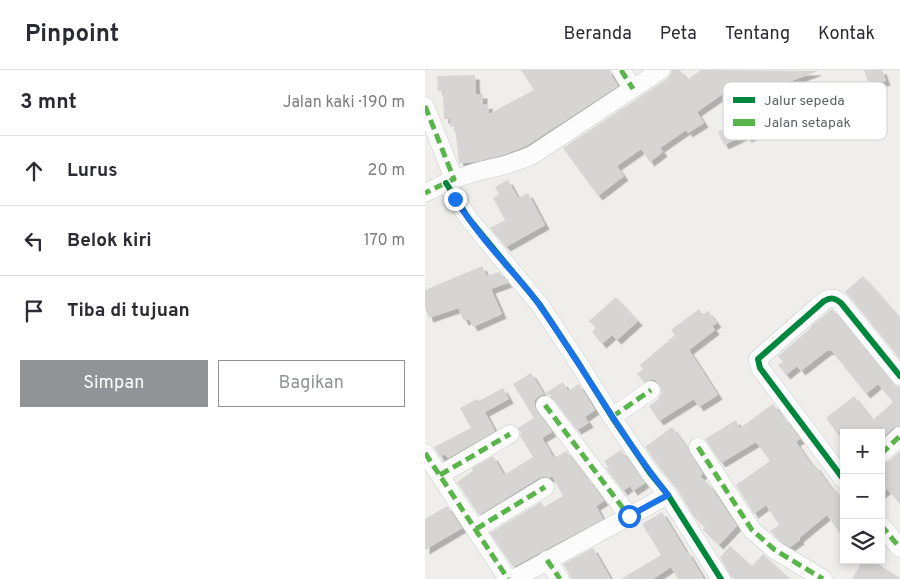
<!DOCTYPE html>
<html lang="id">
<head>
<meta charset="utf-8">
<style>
	:root { --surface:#fff; --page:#f7f7f7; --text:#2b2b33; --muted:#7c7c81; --line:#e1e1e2; --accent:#919496 }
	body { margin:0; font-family:Overpass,sans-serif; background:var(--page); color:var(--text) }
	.controls { position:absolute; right:15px; bottom:15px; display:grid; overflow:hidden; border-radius:0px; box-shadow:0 2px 8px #0003 }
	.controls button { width:45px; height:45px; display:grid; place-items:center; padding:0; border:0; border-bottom:1px solid var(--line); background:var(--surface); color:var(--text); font:25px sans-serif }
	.stop { position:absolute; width:15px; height:15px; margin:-11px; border:4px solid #1a73e8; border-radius:50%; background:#fff }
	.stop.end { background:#1a73e8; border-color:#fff; box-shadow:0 1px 5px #0008 }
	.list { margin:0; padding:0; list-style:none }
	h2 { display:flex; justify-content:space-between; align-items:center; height:65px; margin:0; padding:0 20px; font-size:21px }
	h2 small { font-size:16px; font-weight:400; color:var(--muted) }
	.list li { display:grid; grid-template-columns:32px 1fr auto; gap:15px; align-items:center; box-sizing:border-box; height:70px; padding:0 20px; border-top:1px solid var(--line) }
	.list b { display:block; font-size:19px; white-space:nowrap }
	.list em { font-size:16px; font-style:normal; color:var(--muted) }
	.actions { display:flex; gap:10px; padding:15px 20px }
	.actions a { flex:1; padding:11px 0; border:1px solid var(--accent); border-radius:0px; text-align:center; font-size:18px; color:var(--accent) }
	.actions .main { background:var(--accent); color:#fff }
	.icon { flex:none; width:28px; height:28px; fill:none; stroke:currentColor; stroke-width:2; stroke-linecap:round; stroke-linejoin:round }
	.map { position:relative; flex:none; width:475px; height:509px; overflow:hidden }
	header { display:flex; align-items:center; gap:30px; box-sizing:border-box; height:70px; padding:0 25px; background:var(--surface); border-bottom:1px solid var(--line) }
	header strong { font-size:24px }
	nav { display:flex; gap:28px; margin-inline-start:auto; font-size:18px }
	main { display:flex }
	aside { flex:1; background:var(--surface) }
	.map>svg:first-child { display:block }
</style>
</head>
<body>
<header>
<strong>Pinpoint</strong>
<nav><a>Beranda</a><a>Peta</a><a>Tentang</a><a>Kontak</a></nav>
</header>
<main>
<aside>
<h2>3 mnt<small>Jalan kaki · 190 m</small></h2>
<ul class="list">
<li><svg class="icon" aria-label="ahead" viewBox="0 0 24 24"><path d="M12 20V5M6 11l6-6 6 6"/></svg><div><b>Lurus</b></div><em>20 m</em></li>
<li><svg class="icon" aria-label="left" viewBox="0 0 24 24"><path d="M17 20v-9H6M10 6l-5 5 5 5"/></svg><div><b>Belok kiri</b></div><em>170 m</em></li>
<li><svg class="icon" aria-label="arrive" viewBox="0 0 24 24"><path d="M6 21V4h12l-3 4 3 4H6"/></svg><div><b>Tiba di tujuan</b></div></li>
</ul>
<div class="actions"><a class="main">Simpan</a><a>Bagikan</a></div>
</aside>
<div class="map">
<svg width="475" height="509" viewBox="0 0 475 509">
	<defs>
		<filter id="shadow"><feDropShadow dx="4.5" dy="4.5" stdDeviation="0" flood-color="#0004"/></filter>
	</defs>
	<rect width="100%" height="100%" fill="#efeeea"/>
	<!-- building -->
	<g fill="#d6d5d3" filter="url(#shadow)">
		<path d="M96 0H185L187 6 193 16 101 76 78 85 49 92 34 93 30 56 25 57V49H19L18 21H13L12 6 50 5 51 24H58V35L63 34 64 44 109 20Z"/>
		<path d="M247 0H255L262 10 276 0 393 1 353 16 356 24 334 34 343 59 322 68 320 65 299 75 293 62 314 51 302 21 272 42 279 53 263 63 261 60 235 78 238 82 225 92 216 79 192 96 199 106 173 126 138 78 242 9 245 5Z"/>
		<path d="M439 0H457L461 11 444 16Z"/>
		<path d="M83 110 93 128 103 123 120 155 81 177 65 158 80 150 68 128 74 124 70 117Z"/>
		<path d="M57 196 62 206 74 202 83 213 66 219 77 244 48 257 44 249 39 251 33 238 4 248 0 237V220Z"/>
		<path d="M438 206 475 248V289L424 226 420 222Z"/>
		<path d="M191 227 213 251 192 270 187 265 177 274 167 262 171 258 164 251Z"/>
		<path d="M274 239 278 245 283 241 292 253 287 256 290 260 264 280 293 325 274 337 269 329 234 351 224 336 234 329 233 328 236 324V319L234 314 230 310H225L219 312 212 304 218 299 215 295 250 265 246 260Z"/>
		<path d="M407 239 467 313 471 316H475V356L468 358 456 369V363H412L401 348 429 326 448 350 468 332 453 314 441 324 406 280 404 281 403 280 376 301 372 296 361 305 353 295 358 292 353 286 387 257 386 256Z"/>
		<path d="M106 303 119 324 114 326 110 330V337L112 341 127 362 117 368 129 388 141 381 162 409H163L179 431 171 436 178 449 88 497 65 463 116 432 119 437 138 426 127 406 125 408 119 406 114 408 54 445 32 412 48 401 47 398 68 386 79 405 108 387 95 366 96 363 93 358 109 348 88 314Z"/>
		<path d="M138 312 143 321 154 314 170 340 160 347 164 353 152 360 128 329 125 325 119 324Z"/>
		<path d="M78 318 84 329 60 342 70 361 23 388 20 384 15 387 9 377 46 358 35 338 52 329 54 331Z"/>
		<path d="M348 334 358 348H359L375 369 371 372 388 397 390 395 409 422 411 420 419 431V469L402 445 374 468 375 470 365 477 356 471 345 461 354 455 341 435 329 444 311 415 345 391 331 372 296 393 280 369 311 350 315 358Z"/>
		<path d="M247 357 263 379 278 404 275 406 285 416 312 456 294 475 278 460 280 457 269 447 252 419 234 397 220 377Z"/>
		<path d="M196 380 220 413 208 421 205 416 198 421 181 398 183 397 179 391Z"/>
		<path d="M475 381V434L462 419 456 424V394L463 392Z"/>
		<path d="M22 436 37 458 0 480V449Z"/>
		<path d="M237 442 262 483 263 482 279 509H253L246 497 228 509H196L236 485 217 454Z"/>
		<path d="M305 476 327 496 338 484 365 509H309L306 507 295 487Z"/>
		<path d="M168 478 186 509H146L144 503 138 494Z"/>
		<path d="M438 490H447L475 508V509H427Z"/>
	</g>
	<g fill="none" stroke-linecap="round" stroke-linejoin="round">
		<defs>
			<g id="minor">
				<path d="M196 0 208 19"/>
				<path d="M0 36 29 109"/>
				<path d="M21 113 44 149 115 235 154 294 187 347 225 403 243 425 296 509"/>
				<path d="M0 123 29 109 55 101 81 95 106 86 236 0"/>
				<path d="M120 335 204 446"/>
				<path d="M187 347 226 320"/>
				<path d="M273 377 327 460 350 480 398 509"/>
				<path d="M0 383 83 509"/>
				<path d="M456 384 475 366"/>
				<path d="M15 405 85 364"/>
				<path d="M419 410 335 298 333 289 399 231C406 227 410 228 416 233L475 306"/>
				<path d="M456 455 475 478"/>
				<path d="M51 459 120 417"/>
				<path d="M122 490 135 509"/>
				<path d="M89 509 243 425"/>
			</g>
		</defs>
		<!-- minor casing -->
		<use href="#minor" stroke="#cbcccc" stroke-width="19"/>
		<!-- minor -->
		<use href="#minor" stroke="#fdfcfc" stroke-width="18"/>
		<!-- quiet -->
		<g stroke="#58b549" stroke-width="5" stroke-dasharray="10 5" stroke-linecap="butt">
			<path d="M196 0 208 19"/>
			<path d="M0 36 29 109 0 123"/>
			<path d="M120 335 204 446"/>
			<path d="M187 347 226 320"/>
			<path d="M273 377 327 460 350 480 398 509"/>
			<path d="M0 383 83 509"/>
			<path d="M456 384 475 366"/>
			<path d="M15 405 85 364"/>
			<path d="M456 455 475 478"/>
			<path d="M51 459 120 417"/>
			<path d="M122 490 135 509"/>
		</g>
		<defs>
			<g id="cycleway">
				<path d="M21 113 44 149 115 235 154 294 187 347 225 403 243 425 296 509"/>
				<path d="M419 410 335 298 333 289 399 231C406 227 410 228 416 233L475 306"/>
			</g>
		</defs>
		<!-- cycleway casing -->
		<use href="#cycleway" stroke="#fff" stroke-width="9"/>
		<!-- cycleway -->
		<use href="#cycleway" stroke="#00873e" stroke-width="6"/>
	</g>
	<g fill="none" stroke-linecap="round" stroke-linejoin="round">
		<!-- route -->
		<path stroke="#1a73e8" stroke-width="6" d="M30 129C44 150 59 170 76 189 89 205 104 219 115 236 159 298 195 365 243 425L204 446"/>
	</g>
	<!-- legend -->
	<rect x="298" y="12" width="164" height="58" rx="8" fill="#fff" stroke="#cfd0d2" stroke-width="1"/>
	<rect x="308" y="27" width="22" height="6" fill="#00873e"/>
	<rect x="308" y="49" width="22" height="7" fill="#58b549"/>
	<g font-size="14" fill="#5f6368">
		<text x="339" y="35">Jalur sepeda</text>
		<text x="339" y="57">Jalan setapak</text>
	</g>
</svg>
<div class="controls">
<button>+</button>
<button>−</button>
<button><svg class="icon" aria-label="layers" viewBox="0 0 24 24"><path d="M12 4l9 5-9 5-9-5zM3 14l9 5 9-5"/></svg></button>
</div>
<div class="stop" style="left:204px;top:446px"></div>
<div class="stop end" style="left:30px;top:129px"></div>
</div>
</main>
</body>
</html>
